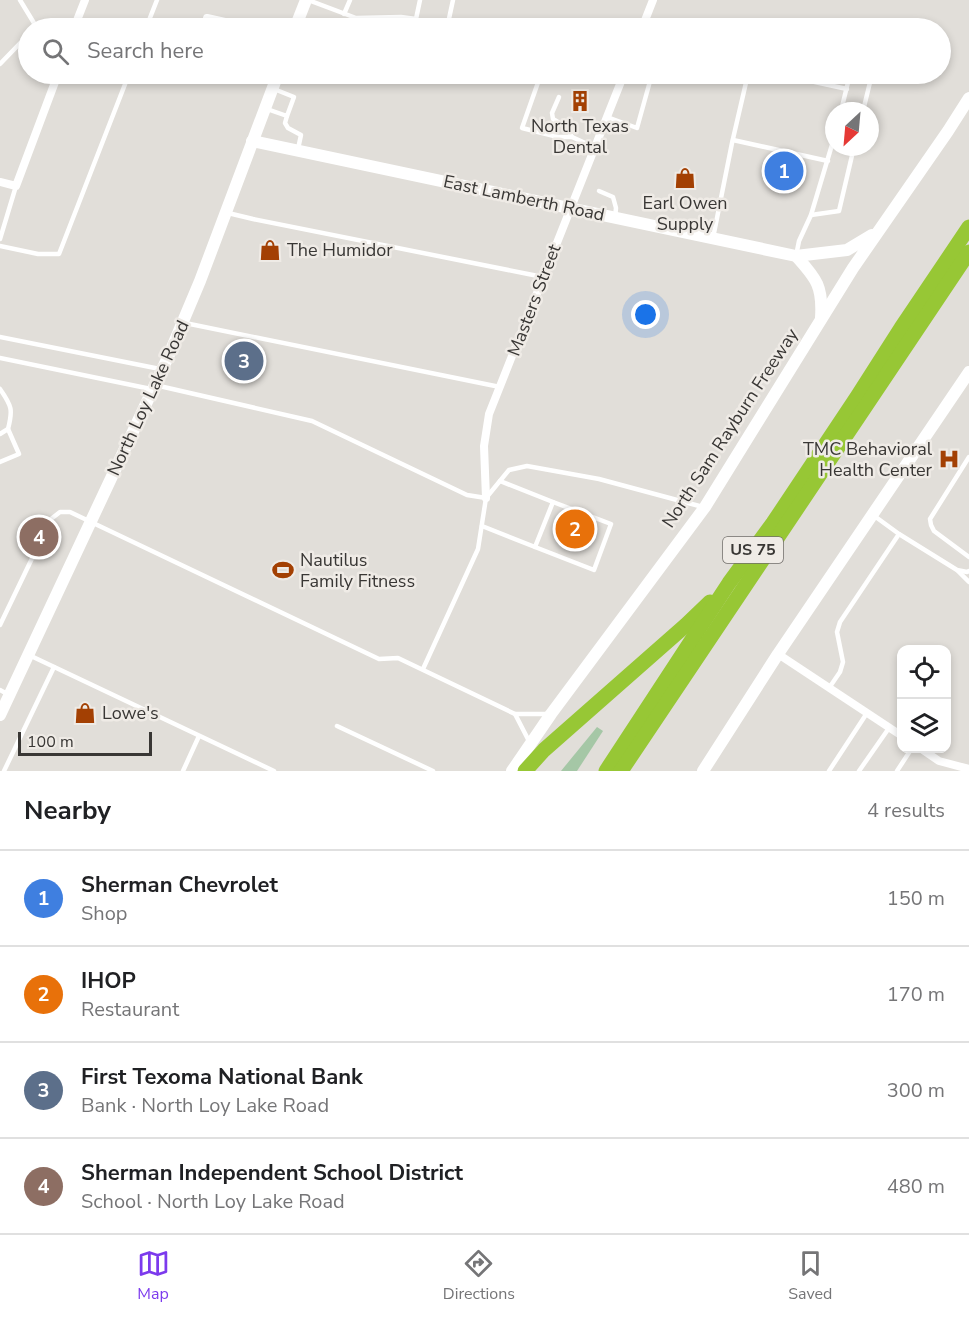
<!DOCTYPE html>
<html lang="en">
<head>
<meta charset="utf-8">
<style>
	:root { --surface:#fff; --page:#f6f6f6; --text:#202124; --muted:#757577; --line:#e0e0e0; --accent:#7c3aed }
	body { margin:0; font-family:"Nunito Sans",sans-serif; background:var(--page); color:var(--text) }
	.controls { position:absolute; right:18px; bottom:18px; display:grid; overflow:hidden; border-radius:12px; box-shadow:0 3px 9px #0003 }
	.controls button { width:54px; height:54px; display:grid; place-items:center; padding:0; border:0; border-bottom:2px solid var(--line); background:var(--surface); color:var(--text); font:30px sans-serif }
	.compass { position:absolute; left:825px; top:102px; width:54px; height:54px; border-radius:50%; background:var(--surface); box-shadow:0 3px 9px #0003; rotate:206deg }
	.scale { position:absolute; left:18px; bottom:15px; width:134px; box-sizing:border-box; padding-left:6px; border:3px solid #393735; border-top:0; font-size:16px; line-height:21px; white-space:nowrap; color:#393735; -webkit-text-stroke:4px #efebe6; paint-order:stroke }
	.you { position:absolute; left:646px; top:315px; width:21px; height:21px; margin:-15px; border:4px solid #fff; border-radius:50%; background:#1a73e8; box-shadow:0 0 0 9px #1a73e833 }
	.badge { display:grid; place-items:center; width:39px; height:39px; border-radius:50%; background:var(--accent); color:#fff; font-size:20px; font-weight:700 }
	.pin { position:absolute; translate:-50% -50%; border:3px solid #fff; box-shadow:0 2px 6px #0006 }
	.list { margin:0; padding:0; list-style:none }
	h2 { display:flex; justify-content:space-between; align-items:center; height:78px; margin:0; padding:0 24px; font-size:26px }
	h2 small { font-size:20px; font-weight:400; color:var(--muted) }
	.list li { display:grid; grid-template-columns:39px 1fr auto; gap:18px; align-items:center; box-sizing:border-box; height:96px; padding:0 24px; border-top:2px solid var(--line) }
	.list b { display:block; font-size:22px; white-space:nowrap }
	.list p { margin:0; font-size:20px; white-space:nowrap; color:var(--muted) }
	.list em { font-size:20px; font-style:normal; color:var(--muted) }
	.icon { flex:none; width:33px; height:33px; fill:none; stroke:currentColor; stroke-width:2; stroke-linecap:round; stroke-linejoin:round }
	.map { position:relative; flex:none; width:969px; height:771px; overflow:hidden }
	.search { position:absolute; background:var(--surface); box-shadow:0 3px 9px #0003; left:18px; right:18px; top:18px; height:66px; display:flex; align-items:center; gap:15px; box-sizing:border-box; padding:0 21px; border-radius:33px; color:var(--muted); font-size:22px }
	.sheet { height:462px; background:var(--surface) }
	nav { display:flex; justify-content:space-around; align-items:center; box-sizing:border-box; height:84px; border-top:2px solid var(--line); background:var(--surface); font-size:16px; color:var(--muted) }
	nav a { display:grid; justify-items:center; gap:3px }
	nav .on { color:var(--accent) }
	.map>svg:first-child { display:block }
</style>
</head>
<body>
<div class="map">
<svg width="969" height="771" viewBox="0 0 969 771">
	<rect width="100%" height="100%" fill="#e1ded9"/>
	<!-- green -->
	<path fill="#a5c7a6" d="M597 727 603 731 577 771H561Z"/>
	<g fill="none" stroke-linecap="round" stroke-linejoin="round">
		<!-- lane -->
		<g stroke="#fff" stroke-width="4.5">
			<path d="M20 0 37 28"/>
			<path d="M308 0 356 18 401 17 416 19 426 28"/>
			<path d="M344 14 350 0"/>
			<path d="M416 19 420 0"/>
			<path d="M146 28 157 0"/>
			<path d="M447 28 453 0"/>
			<path d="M0 64 28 35"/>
			<path d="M541 74 522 128 558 137H572"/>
			<path d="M609 74H624"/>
			<path d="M778 74 847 89"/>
			<path d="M559 97 552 113 553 119 566 127 572 137 594 147"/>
			<path d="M267 109 287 116 294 97 274 89"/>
			<path d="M841 111 850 74"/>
			<path d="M863 111 872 74"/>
			<path d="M287 116 285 123 288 128 301 135 298 149"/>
			<path d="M607 117 637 128 652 74"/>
			<path d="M733 140 828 161"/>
			<path d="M599 191 613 197 616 208 615 218"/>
			<path d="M228 213 253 219 543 277"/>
			<path d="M811 215 839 211 854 147"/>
			<path d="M713 238 732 143 748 74"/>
			<path d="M0 239 16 186"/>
			<path d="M0 246 38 254H59L129 74"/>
			<path d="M796 256 799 241 811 215 834 138"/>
			<path d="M185 323 500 387"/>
			<path d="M0 337 160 369"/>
			<path d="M0 358 151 389"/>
			<path d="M155 385 312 421 467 495 486 498 478 549 423 669"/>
			<path d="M0 389C12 406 13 410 8 429L0 434"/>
			<path d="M969 457 930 519 931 525 934 531 969 557"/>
			<path d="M0 462 19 454 8 429"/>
			<path d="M486 498 509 470 527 466 599 479 703 507"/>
			<path d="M873 515 899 534 957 570 967 572 969 571"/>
			<path d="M482 526 535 547 553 502 500 481"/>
			<path d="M535 547 594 570 611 524 553 502"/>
			<path d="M958 571 969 582"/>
			<path d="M0 625 51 519 60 512H70L379 659 398 658 515 714H548"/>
			<path d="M31 656 274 771"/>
			<path d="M829 688 840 672 843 662 837 632 840 622 899 534"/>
			<path d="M0 690 9 695"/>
			<path d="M515 714 530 743"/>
			<path d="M337 726 433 771"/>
			<path d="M4 771 54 667"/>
			<path d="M183 771 199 736"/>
			<path d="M829 771 867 713"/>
			<path d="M859 771 889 728"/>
			<path d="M897 771 912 748"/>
		</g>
		<!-- street -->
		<g stroke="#fff" stroke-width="8">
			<path d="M207 18 252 28"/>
			<path d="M74 28 85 0"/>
			<path d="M642 28 653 0"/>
			<path d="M0 182 16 186 58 74"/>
			<path d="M486 498 484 446 489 414 624 74"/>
			<path d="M778 654 902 736"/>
			<path d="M920 748 939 761 969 769"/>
		</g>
		<!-- secondary -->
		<g stroke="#fff" stroke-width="12">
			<path d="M295 28 306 0"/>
			<path d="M252 141 796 256 847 250 872 235"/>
			<path d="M796 256C817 279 823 287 821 318"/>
			<path d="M0 715 168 357 200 281 278 74"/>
			<path d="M512 771 551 714 705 507 853 268 948 131 969 98"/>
			<path d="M703 771 778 654 969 372"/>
		</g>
		<!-- highway -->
		<g stroke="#97c735" stroke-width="15">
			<path d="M525 771 544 750 686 625 710 602"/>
			<path d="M606 771 729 583 773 523 857 397 901 328 969 227"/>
			<path d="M621 771 969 252"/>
		</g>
	</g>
	<!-- icons -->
	<defs>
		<symbol id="building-bare" viewBox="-9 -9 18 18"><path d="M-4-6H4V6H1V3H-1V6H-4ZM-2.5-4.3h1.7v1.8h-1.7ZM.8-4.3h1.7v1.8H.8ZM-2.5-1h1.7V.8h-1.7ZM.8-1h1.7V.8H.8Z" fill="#a34003" stroke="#efebe6" stroke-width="2.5" paint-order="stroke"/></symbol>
		<symbol id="shop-bare" viewBox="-9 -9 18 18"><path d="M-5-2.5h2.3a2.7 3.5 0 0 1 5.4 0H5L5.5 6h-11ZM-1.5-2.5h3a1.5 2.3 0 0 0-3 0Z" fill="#a34003" stroke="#efebe6" stroke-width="2.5" paint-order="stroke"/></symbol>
		<symbol id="hospital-bare" viewBox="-9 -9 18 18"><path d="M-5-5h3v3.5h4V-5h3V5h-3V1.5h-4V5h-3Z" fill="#a34003" stroke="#efebe6" stroke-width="2.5" paint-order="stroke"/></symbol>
		<symbol id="stadium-bare" viewBox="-9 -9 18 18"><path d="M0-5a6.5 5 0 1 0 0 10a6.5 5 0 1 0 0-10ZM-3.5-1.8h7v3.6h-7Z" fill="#a34003" stroke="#efebe6" stroke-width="2.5" paint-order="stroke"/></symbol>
	</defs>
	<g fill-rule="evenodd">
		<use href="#building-bare" x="565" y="86" width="30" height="30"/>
		<use href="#shop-bare" x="670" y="163" width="30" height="30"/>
		<use href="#shop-bare" x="255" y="235" width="30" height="30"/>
		<use href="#hospital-bare" x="934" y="444" width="30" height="30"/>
		<use href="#stadium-bare" x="268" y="555" width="30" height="30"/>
		<use href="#shop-bare" x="70" y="698" width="30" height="30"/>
	</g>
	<g text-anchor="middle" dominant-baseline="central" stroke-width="5" stroke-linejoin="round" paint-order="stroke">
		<!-- shield labels -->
		<rect fill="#efebe6" stroke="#706d6a" stroke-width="1.5" x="723" y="537" width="60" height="26" rx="4.5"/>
		<g font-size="16" font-weight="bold" fill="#393735">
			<text x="753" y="550">US 75</text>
		</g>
		<!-- poi labels -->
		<g font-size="18" fill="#393735" stroke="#efebe6" text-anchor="start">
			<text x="580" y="126" text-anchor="middle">North Texas<tspan x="580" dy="21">Dental</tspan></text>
			<text x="685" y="203" text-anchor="middle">Earl Owen<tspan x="685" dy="21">Supply</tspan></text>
			<text x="287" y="250">The Humidor</text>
			<text x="932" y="449" text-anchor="end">TMC Behavioral<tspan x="932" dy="21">Health Center</tspan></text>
			<text x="300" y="560">Nautilus<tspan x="300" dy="21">Family Fitness</tspan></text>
			<text x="102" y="713">Lowe's</text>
		</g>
		<!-- street labels -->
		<g font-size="18" fill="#393735" stroke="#efebe6">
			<text transform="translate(524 198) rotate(12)">East Lamberth Road</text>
			<text transform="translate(534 300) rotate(-69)">Masters Street</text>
			<text transform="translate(148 398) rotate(-65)">North Loy Lake Road</text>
			<text transform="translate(730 428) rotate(-57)">North Sam Rayburn Freeway</text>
		</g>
	</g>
</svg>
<div class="controls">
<button><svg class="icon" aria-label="locate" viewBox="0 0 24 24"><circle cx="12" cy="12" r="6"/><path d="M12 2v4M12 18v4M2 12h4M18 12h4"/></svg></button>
<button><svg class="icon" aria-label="layers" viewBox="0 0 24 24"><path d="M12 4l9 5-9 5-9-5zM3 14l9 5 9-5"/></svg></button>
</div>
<svg class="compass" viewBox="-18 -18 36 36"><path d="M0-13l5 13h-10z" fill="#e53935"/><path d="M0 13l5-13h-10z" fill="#757577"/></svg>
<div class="scale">100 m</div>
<div class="you"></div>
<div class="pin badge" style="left:784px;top:171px;background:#3f7fe0">1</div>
<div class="pin badge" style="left:575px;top:529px;background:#e8710a">2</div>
<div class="pin badge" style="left:244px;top:361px;background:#5c6f8a">3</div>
<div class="pin badge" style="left:39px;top:537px;background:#8d6e63">4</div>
<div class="search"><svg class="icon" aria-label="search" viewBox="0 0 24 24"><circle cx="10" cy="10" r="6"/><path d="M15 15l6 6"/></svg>Search here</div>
</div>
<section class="sheet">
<h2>Nearby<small>4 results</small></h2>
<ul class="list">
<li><span class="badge" style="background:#3f7fe0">1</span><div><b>Sherman Chevrolet</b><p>Shop</p></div><em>150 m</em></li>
<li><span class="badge" style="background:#e8710a">2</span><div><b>IHOP</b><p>Restaurant</p></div><em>170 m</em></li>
<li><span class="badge" style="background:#5c6f8a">3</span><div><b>First Texoma National Bank</b><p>Bank · North Loy Lake Road</p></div><em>300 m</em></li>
<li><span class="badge" style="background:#8d6e63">4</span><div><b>Sherman Independent School District</b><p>School · North Loy Lake Road</p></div><em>480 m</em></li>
</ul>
</section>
<nav>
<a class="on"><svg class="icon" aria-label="map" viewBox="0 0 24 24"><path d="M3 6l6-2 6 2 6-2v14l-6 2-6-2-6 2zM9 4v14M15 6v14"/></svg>Map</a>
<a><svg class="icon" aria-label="directions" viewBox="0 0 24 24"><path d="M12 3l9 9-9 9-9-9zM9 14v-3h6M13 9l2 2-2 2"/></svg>Directions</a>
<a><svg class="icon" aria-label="saved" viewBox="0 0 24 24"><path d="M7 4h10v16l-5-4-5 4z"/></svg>Saved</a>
</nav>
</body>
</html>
